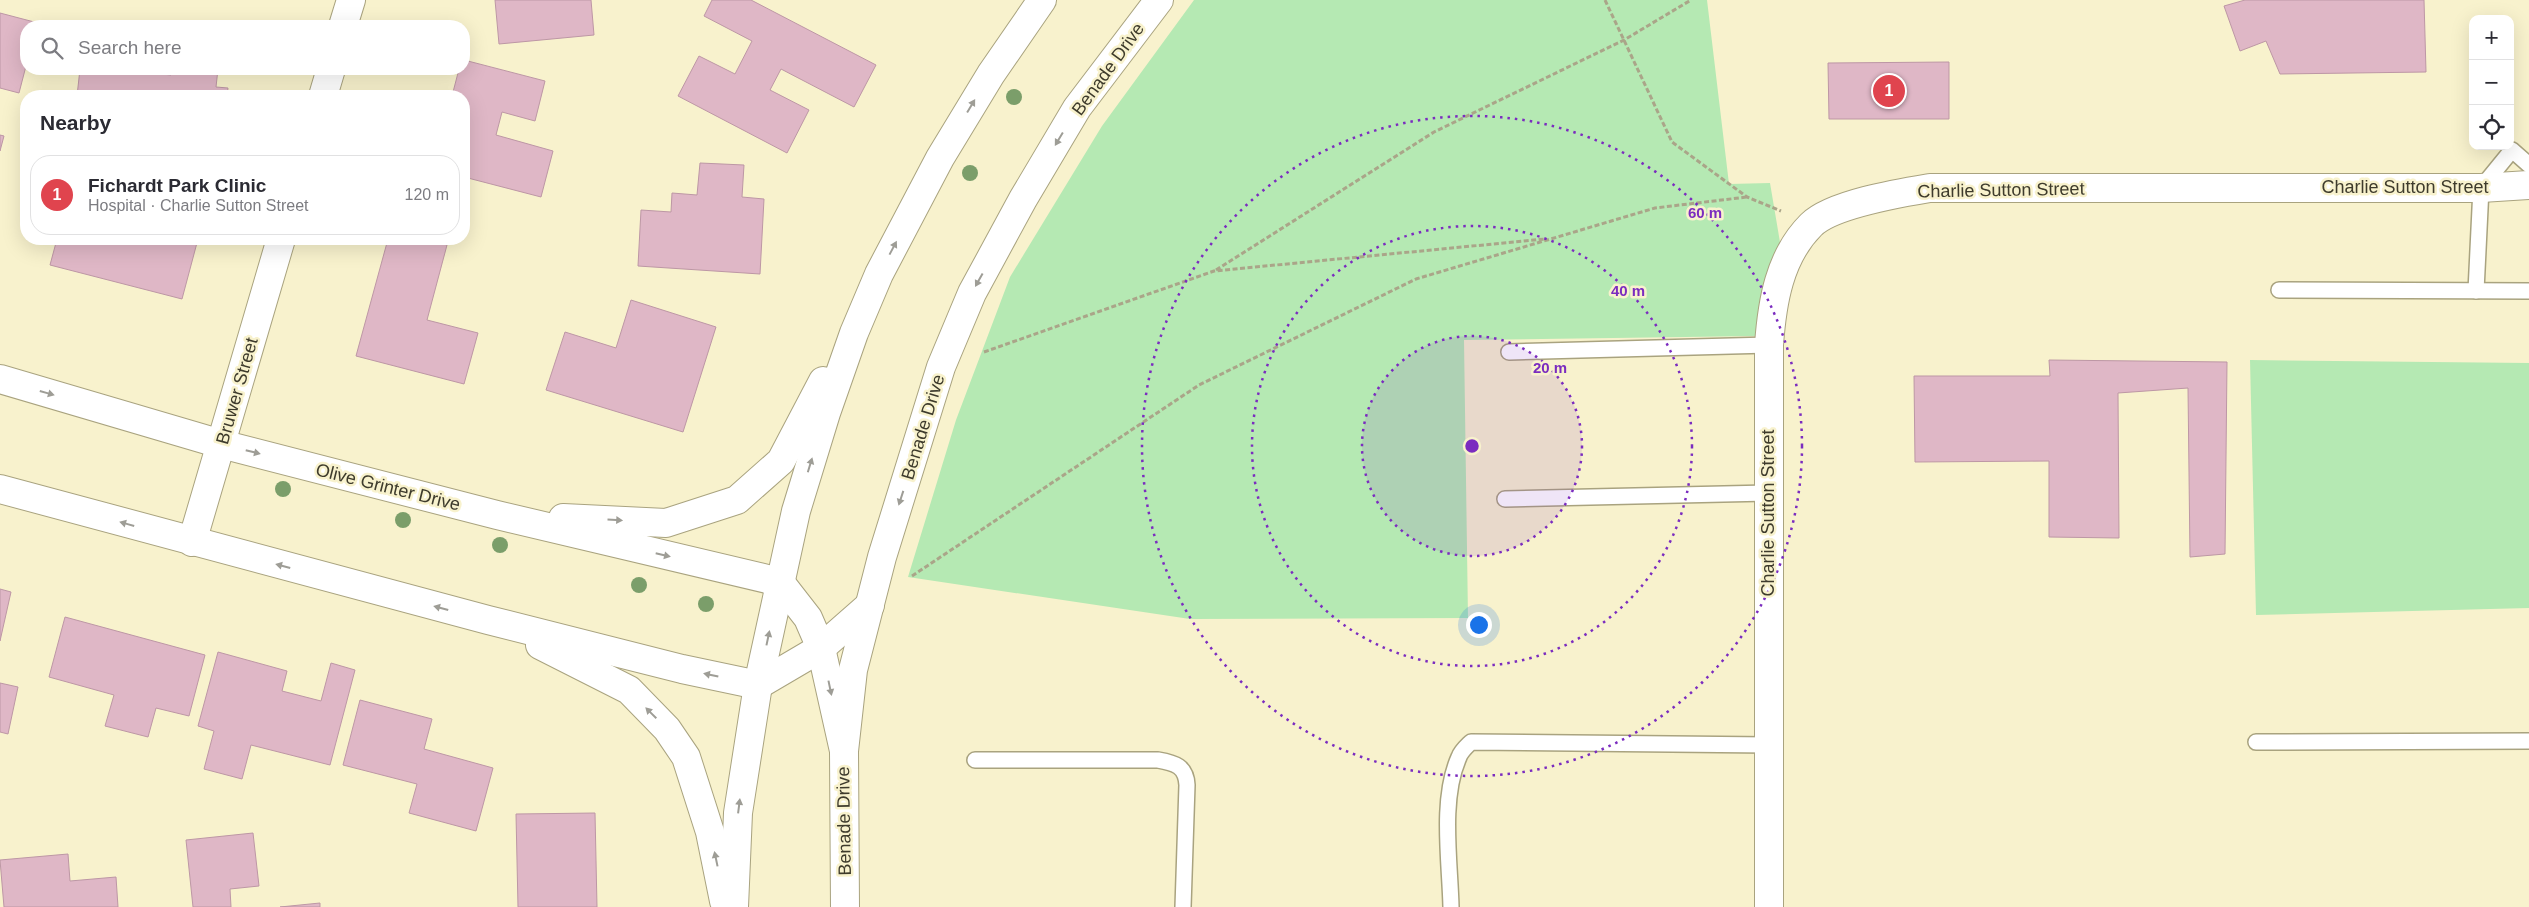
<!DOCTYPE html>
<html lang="en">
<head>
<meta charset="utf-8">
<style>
	:root { --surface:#fff; --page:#f2f2f3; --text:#2b2b33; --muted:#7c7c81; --line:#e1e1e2; --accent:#7c3aed }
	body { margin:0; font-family:Helvetica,sans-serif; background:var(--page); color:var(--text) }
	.controls { position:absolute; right:15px; top:15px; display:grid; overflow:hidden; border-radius:10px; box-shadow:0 5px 20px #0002 }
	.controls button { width:45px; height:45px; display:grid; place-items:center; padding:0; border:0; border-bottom:1px solid var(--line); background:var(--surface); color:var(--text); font:25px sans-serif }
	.you { position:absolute; left:1478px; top:624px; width:18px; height:18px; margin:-12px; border:4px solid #fff; border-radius:50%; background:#1a73e8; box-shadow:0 0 0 8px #1a73e833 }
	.badge { display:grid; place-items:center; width:32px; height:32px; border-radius:50%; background:var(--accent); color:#fff; font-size:16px; font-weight:700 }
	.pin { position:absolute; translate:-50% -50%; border:2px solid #fff; box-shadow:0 1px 5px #0006 }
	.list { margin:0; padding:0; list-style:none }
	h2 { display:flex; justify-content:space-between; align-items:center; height:65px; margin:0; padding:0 20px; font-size:21px }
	h2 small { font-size:16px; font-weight:400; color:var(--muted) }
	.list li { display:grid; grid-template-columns:32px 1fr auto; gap:15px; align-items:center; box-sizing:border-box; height:80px; margin:0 10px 10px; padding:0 10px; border:1px solid var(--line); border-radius:20px }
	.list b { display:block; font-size:19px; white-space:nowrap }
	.list p { margin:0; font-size:16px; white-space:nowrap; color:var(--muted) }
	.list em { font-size:16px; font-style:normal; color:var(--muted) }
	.icon { flex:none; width:28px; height:28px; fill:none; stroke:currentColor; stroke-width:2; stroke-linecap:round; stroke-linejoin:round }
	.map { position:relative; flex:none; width:2529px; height:907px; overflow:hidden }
	.search { position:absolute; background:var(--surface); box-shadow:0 5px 20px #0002; left:20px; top:20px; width:450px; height:55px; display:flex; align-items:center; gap:12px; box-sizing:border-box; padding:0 18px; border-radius:20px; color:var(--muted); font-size:19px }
	.panel { position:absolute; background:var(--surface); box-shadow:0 5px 20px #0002; left:20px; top:90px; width:450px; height:155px; border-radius:20px }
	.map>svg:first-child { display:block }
</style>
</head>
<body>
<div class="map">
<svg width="2529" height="907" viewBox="0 0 2529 907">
	<rect width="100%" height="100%" fill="#f8f2cd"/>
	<!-- green -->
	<g fill="#b5e9b3">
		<path d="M1194 0H1707L1729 184 1770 183 1783 260 1764 294 1756 336 1464 340 1468 618 1190 619 908 577 956 420 1010 277 1102 126Z"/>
		<path d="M2250 360 2529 363V608L2256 615Z"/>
	</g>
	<!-- building -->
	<g fill="#dfb7c6" stroke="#bd97a5">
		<path d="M495 0H591L594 35 499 44Z"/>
		<path d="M712 0H751L876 65 854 107 781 69 770 90 809 110 787 153 678 96 699 56 735 74 752 41 704 16Z"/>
		<path d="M2245 0H2424L2426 72 2280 74 2266 41 2240 51 2224 6Z"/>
		<path d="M0 13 38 23 37 26H26V66L19 93 0 88Z"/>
		<path d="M464 60 545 81 535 121 502 112 496 135 553 151 541 197 464 177V96H452L459 69H464Z"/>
		<path d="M1949 62V119H1829L1828 63Z"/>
		<path d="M80 69H115L171 75V69H218L216 87 228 88 227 96H77Z"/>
		<path d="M0 135 4 136 0 151Z"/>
		<path d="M700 163 744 165 742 197 764 199 760 274 638 266 641 210 671 212 672 193 697 195Z"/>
		<path d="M57 239H198L182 299 50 265Z"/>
		<path d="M388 239H424L447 245 427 320 478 333 464 384 356 356Z"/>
		<path d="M631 300 716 327 683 432 546 390 565 332 616 348Z"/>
		<path d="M2049 360 2227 362 2225 554 2190 557 2188 388 2118 393 2119 538 2049 537V461L1915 462 1914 376H2050Z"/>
		<path d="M0 589 11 592 0 641Z"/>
		<path d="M65 617 205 655 189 716 156 708 148 737 105 726 114 695 49 677Z"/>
		<path d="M218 652 287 671 282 691 321 701 331 663 355 670 330 765 251 745 242 779 204 769 214 731 198 726Z"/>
		<path d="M0 683 18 687 8 734 0 732Z"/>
		<path d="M360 700 432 719 424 749 493 768 476 831 409 813 417 784 343 765Z"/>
		<path d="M595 813 597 907H518L516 814Z"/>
		<path d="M253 833 259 886 230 889 231 907H193L186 840Z"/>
		<path d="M68 854 70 881 116 877 118 907H4L0 860Z"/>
		<path d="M320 903V907H280Z"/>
	</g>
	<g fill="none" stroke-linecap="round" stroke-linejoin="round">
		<defs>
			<g id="lane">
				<path d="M2279 290 2529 291"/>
				<path d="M2476 291 2481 188 2512 150 2529 165"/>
				<path d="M1509 352 1769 345"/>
				<path d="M1505 499 1768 493"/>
				<path d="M2256 742 2529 741"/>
				<path d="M975 760H1158C1175 763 1186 766 1187 785L1183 907"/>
				<path d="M1451 907C1450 862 1440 799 1459 757 1461 751 1467 746 1471 742L1769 745"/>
			</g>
			<g id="street">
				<path d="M343 26 351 0"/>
				<path d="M323 96 331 69"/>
				<path d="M192 542 281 239"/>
				<path d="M1769 907V345C1772 303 1779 257 1811 225 1832 204 1900 193 1930 188H2481L2529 185"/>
			</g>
			<g id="secondary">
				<path d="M0 379 221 444 497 515 780 582 808 618 821 648 844 751"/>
				<path d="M0 489 488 620 682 669 758 685 821 648 870 605"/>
				<path d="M563 518 666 523 737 500 781 461 823 381"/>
				<path d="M540 645 629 690 667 729 686 757 710 832 724 901"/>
				<path d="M734 907 738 813 758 685 796 511 826 413 854 333 879 274 940 158 991 74 1042 0"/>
				<path d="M845 907 844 751 853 670 882 557 941 367 972 293 1023 199 1077 108 1159 0"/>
			</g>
		</defs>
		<!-- lane casing -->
		<use href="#lane" stroke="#a9a37f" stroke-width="18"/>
		<!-- street casing -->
		<use href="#street" stroke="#a9a37f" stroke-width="30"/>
		<!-- secondary casing -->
		<use href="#secondary" stroke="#a9a37f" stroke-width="30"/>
		<!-- path -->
		<g stroke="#aaa589" stroke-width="3" stroke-dasharray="5 2.5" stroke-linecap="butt">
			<path d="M1605 0 1672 142 1747 197 1781 211"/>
			<path d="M1216 270 1434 132 1624 40 1691 0"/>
			<path d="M984 352 1214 271 1545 239"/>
			<path d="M912 576 1199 385 1416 279 1655 208 1747 197"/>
		</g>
		<!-- lane -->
		<use href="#lane" stroke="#fff" stroke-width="15"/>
		<!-- street -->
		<use href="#street" stroke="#fff" stroke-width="28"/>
		<!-- secondary -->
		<use href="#secondary" stroke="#fff" stroke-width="28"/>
	</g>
	<!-- trees -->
	<g fill="#7b9e6a">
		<circle cx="1014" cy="97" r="8"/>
		<circle cx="970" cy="173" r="8"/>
		<circle cx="283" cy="489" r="8"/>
		<circle cx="403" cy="520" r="8"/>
		<circle cx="500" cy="545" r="8"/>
		<circle cx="639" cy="585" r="8"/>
		<circle cx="706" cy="604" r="8"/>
	</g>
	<!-- one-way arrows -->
	<defs><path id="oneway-solid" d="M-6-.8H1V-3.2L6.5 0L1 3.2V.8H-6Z" transform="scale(1.25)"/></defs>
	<g fill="#9e9d96">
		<use href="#oneway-solid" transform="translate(971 106) rotate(-59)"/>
		<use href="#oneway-solid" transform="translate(1059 139) rotate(121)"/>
		<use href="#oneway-solid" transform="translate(893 248) rotate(-62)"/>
		<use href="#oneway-solid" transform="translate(979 280) rotate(119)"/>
		<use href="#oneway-solid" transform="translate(47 393) rotate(16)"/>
		<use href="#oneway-solid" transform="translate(253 452) rotate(14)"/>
		<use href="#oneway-solid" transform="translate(810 465) rotate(-73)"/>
		<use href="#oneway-solid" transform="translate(901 498) rotate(108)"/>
		<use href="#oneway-solid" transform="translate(615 520) rotate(3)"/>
		<use href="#oneway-solid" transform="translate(127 524) rotate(-164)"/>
		<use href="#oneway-solid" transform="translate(663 555) rotate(13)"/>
		<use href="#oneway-solid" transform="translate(283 566) rotate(-165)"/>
		<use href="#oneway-solid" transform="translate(441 608) rotate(-165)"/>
		<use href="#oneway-solid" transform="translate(768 638) rotate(-78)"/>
		<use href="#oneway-solid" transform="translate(711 675) rotate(-168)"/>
		<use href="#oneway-solid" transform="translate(830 688) rotate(78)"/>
		<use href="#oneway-solid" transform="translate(651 713) rotate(-135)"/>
		<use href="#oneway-solid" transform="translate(739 806) rotate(-83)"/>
		<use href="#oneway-solid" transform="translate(716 859) rotate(-102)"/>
	</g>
	<!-- distance rings -->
	<circle cx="1472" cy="446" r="110" fill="#7b2cbf" fill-opacity=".12"/>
	<g fill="none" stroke="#7b2cbf" stroke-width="2.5" stroke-dasharray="2.5 5">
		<circle cx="1472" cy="446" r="110"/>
		<circle cx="1472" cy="446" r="220"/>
		<circle cx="1472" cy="446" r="330"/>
	</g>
	<g text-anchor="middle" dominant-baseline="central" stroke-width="5" stroke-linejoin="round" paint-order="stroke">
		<!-- street labels -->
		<g font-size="18" fill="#3e3b2c" stroke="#f8f2cd">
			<text transform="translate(1108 69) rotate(-54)">Benade Drive</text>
			<text x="2405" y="187">Charlie Sutton Street</text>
			<text transform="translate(2001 190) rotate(-1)">Charlie Sutton Street</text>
			<text transform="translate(237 391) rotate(-74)">Bruwer Street</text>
			<text transform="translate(923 427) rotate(-73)">Benade Drive</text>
			<text transform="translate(388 487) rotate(14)">Olive Grinter Drive</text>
			<text transform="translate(1768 513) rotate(-90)">Charlie Sutton Street</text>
			<text transform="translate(844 821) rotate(-91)">Benade Drive</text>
		</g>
	</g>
	<circle cx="1472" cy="446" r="8" fill="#7b2cbf" stroke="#f8f2cd" stroke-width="2.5"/>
	<g font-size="15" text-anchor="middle" font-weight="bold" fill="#7b2cbf" stroke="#f8f2cd" stroke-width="5" stroke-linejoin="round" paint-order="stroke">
		<text x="1705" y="218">60 m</text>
		<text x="1628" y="296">40 m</text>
		<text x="1550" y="373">20 m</text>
	</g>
</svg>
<div class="controls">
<button>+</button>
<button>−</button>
<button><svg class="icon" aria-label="locate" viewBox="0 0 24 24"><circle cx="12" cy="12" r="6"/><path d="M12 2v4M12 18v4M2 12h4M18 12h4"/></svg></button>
</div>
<div class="you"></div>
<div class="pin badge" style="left:1889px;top:91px;background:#e0444e">1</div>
<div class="search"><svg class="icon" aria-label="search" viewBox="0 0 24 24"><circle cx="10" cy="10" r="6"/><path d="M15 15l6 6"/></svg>Search here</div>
<section class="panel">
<h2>Nearby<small></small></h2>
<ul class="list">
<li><span class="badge" style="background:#e0444e">1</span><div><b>Fichardt Park Clinic</b><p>Hospital · Charlie Sutton Street</p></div><em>120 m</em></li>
</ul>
</section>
</div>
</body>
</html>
